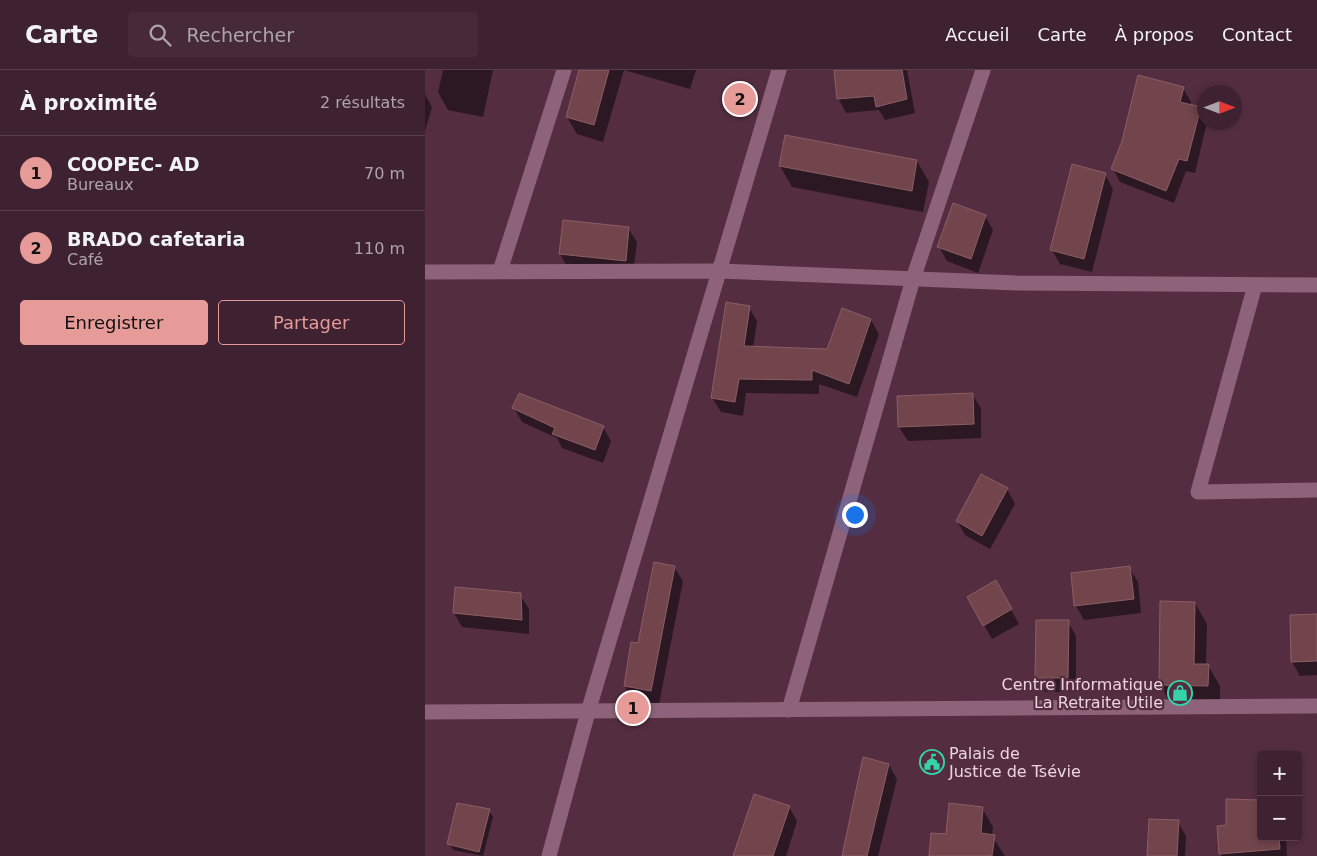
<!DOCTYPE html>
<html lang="fr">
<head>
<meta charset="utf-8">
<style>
	:root { --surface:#3f2231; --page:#462a39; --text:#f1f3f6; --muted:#ada4ab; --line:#583f4d; --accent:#e69b98 }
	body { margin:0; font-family:"DejaVu Sans",sans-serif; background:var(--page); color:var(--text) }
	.controls { position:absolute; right:15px; bottom:15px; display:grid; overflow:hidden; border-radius:5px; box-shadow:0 2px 8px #0003 }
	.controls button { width:45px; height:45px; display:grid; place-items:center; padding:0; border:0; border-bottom:1px solid var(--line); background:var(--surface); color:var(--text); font:25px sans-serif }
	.compass { position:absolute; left:772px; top:15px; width:45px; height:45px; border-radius:50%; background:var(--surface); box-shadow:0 2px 8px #0003; rotate:90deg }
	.you { position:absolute; left:429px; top:444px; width:18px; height:18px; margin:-12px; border:4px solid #fff; border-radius:50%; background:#1a73e8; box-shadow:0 0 0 8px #1a73e833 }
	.badge { display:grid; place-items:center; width:32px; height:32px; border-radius:50%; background:var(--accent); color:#111; font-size:16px; font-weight:700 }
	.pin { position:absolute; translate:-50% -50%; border:2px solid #fff; box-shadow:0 1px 5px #0006 }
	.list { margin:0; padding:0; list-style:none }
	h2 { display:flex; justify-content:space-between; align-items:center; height:65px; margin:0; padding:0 20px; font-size:21px }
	h2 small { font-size:16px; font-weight:400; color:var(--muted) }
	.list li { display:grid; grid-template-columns:32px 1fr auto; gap:15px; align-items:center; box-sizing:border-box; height:75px; padding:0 20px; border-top:1px solid var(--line) }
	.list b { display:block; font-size:19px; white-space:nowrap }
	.list p { margin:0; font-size:16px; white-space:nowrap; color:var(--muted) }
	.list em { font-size:16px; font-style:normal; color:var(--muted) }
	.actions { display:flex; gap:10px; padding:15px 20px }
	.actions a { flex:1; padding:11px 0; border:1px solid var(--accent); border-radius:5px; text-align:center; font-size:18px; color:var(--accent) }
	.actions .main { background:var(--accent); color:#111 }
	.icon { flex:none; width:28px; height:28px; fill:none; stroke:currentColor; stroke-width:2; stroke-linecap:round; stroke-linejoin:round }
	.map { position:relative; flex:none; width:892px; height:786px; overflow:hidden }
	header { display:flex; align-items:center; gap:30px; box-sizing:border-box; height:70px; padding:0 25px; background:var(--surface); border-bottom:1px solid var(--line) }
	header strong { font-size:24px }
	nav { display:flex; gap:28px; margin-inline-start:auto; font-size:18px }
	.search { width:350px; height:45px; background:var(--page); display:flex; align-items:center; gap:12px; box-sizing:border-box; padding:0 18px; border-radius:5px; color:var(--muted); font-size:19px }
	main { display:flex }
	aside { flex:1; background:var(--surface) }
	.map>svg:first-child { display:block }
</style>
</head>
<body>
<header>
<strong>Carte</strong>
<div class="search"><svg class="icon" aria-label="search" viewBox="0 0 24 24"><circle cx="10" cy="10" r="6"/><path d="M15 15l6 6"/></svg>Rechercher</div>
<nav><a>Accueil</a><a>Carte</a><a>À propos</a><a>Contact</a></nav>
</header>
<main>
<aside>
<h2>À proximité<small>2 résultats</small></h2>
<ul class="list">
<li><span class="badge">1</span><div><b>COOPEC- AD</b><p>Bureaux</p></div><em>70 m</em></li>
<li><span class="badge">2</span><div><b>BRADO cafetaria</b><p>Café</p></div><em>110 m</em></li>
</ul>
<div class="actions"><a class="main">Enregistrer</a><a>Partager</a></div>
</aside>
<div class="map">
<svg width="892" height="786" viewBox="0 0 892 786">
	<rect width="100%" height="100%" fill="#542d41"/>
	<!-- shadow -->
	<g fill="#0007">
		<path d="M18 0H68L58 47 23 40 13 22Z"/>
		<path d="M156 0H199L178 72 152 64 142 47Z"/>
		<path d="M199 0H271L265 19Z"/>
		<path d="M410 0H482L490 43 460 50 454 40 421 43 413 28Z"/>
		<path d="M758 18 766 32 765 35 775 38 779 46V52H782L770 103 761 101 749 133 695 112 688 99Z"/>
		<path d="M0 24 7 37 0 61Z"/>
		<path d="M492 91 504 112 498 142 367 117 355 96Z"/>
		<path d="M680 104 688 119 667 202 635 194 627 180Z"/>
		<path d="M560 146 568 160 553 203 522 191 514 177Z"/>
		<path d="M203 158 212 172 208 205 143 198 135 184Z"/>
		<path d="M324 237 332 251 328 278 403 280 417 240 446 250 454 264 432 327 394 314V324L321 323 318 346 296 342 287 328Z"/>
		<path d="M547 324 556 338V368L483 371 474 357Z"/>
		<path d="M89 338 178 357 186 371 178 393 137 378 132 368 97 352Z"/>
		<path d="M582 419 590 434 565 479 540 465 532 451Z"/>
		<path d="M249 497 258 511 234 634 208 630 200 616 214 574Z"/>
		<path d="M704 497 713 512 716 543 659 550 651 536Z"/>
		<path d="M571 512 594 554 567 569 544 528Z"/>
		<path d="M31 518 95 525 104 539V564L37 557 29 543Z"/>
		<path d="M770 533 782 554 781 595H783L795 616V637L747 636 735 615Z"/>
		<path d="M892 545V605L875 606 867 592Z"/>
		<path d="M643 552 651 566V622H620L612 607Z"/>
		<path d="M464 695 472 709 453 786H418Z"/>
		<path d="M364 737 372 751 361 786H310Z"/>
		<path d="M557 738 568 757 567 766 580 786H506L523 765Z"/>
		<path d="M64 741 68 747 58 786 28 780 24 773Z"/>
		<path d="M753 752 761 766 760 786H724Z"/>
		<path d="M802 756 836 767H861L862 786H797L795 783Z"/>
	</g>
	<!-- building -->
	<g fill="#72454c" stroke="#8d5d65">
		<path d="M154 0H184L169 55 141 47Z"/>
		<path d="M409 0H477L482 29 451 37 449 26 412 29Z"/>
		<path d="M713 5 759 17 755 32 776 37 762 91 754 89 741 121 686 99 697 71Z"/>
		<path d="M360 65 492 90 487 121 354 96Z"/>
		<path d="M647 94 681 103 659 189 625 180Z"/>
		<path d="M528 133 561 145 546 189 512 177Z"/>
		<path d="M138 150 204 157 201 191 134 184Z"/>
		<path d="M301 232 325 236 319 276 402 279 417 238 446 249 424 314 387 300V310L314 309 310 332 286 328Z"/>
		<path d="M94 323 179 356 170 380 127 364 130 358 87 338Z"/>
		<path d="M548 323 549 354 473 357 472 326Z"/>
		<path d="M556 404 583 418 557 466 531 451Z"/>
		<path d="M229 492 250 496 226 621 199 616 206 572 213 573Z"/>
		<path d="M705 496 709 529 649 536 646 503Z"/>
		<path d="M571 510 587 539 558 556 542 527Z"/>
		<path d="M30 517 96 523 97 550 28 543Z"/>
		<path d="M735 531 770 532 769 594H784L783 616 734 615Z"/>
		<path d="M892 544V591L866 592 865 545Z"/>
		<path d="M611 550H644L643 608H610Z"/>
		<path d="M438 687 464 694 442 786H417Z"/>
		<path d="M329 724 365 736 348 786H308Z"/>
		<path d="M801 729 836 730V767H854L855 779 794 784 792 756 801 755Z"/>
		<path d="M32 733 65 739 54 782 22 774Z"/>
		<path d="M524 733 558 737 556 763 570 765 567 786H504L506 763 521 764Z"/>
		<path d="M724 749 754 750 752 786H722Z"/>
	</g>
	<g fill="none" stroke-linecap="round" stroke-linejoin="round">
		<!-- minor -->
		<g stroke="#8e6278" stroke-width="15">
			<path d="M75 201 139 0"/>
			<path d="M0 202 294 201 592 213 892 215"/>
			<path d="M830 215 773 422 892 420"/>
			<path d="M364 640 488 209 558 0"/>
			<path d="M0 642 892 636"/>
			<path d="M124 786 163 642 354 0"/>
		</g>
	</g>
	<!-- icons -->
	<defs>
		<symbol id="shop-ring" viewBox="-11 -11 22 22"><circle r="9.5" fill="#542d41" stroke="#35d4a7" stroke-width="1.5"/><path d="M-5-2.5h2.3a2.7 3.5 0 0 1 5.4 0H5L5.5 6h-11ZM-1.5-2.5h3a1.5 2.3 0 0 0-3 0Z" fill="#35d4a7"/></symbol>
		<symbol id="civic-ring" viewBox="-11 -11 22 22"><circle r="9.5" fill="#542d41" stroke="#35d4a7" stroke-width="1.5"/><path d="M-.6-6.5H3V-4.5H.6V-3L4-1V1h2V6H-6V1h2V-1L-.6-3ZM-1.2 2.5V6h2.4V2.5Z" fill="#35d4a7"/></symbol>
	</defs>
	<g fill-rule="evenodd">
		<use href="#shop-ring" x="741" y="609" width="28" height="28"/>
		<use href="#civic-ring" x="493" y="678" width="28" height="28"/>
	</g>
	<g text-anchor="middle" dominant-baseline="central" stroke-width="4.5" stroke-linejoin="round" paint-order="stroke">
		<!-- poi labels -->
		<g font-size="16" fill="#edd3df" stroke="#542d41" text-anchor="end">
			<text x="738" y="614">Centre Informatique<tspan x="738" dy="18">La Retraite Utile</tspan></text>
			<text x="524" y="683" text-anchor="start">Palais de<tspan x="524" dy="18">Justice de Tsévie</tspan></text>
		</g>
	</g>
</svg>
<div class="controls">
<button>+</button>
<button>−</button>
</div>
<svg class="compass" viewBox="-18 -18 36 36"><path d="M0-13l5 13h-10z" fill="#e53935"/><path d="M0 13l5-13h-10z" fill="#ada4ab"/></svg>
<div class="you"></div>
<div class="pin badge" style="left:208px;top:638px">1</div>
<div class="pin badge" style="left:315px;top:29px">2</div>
</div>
</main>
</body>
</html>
